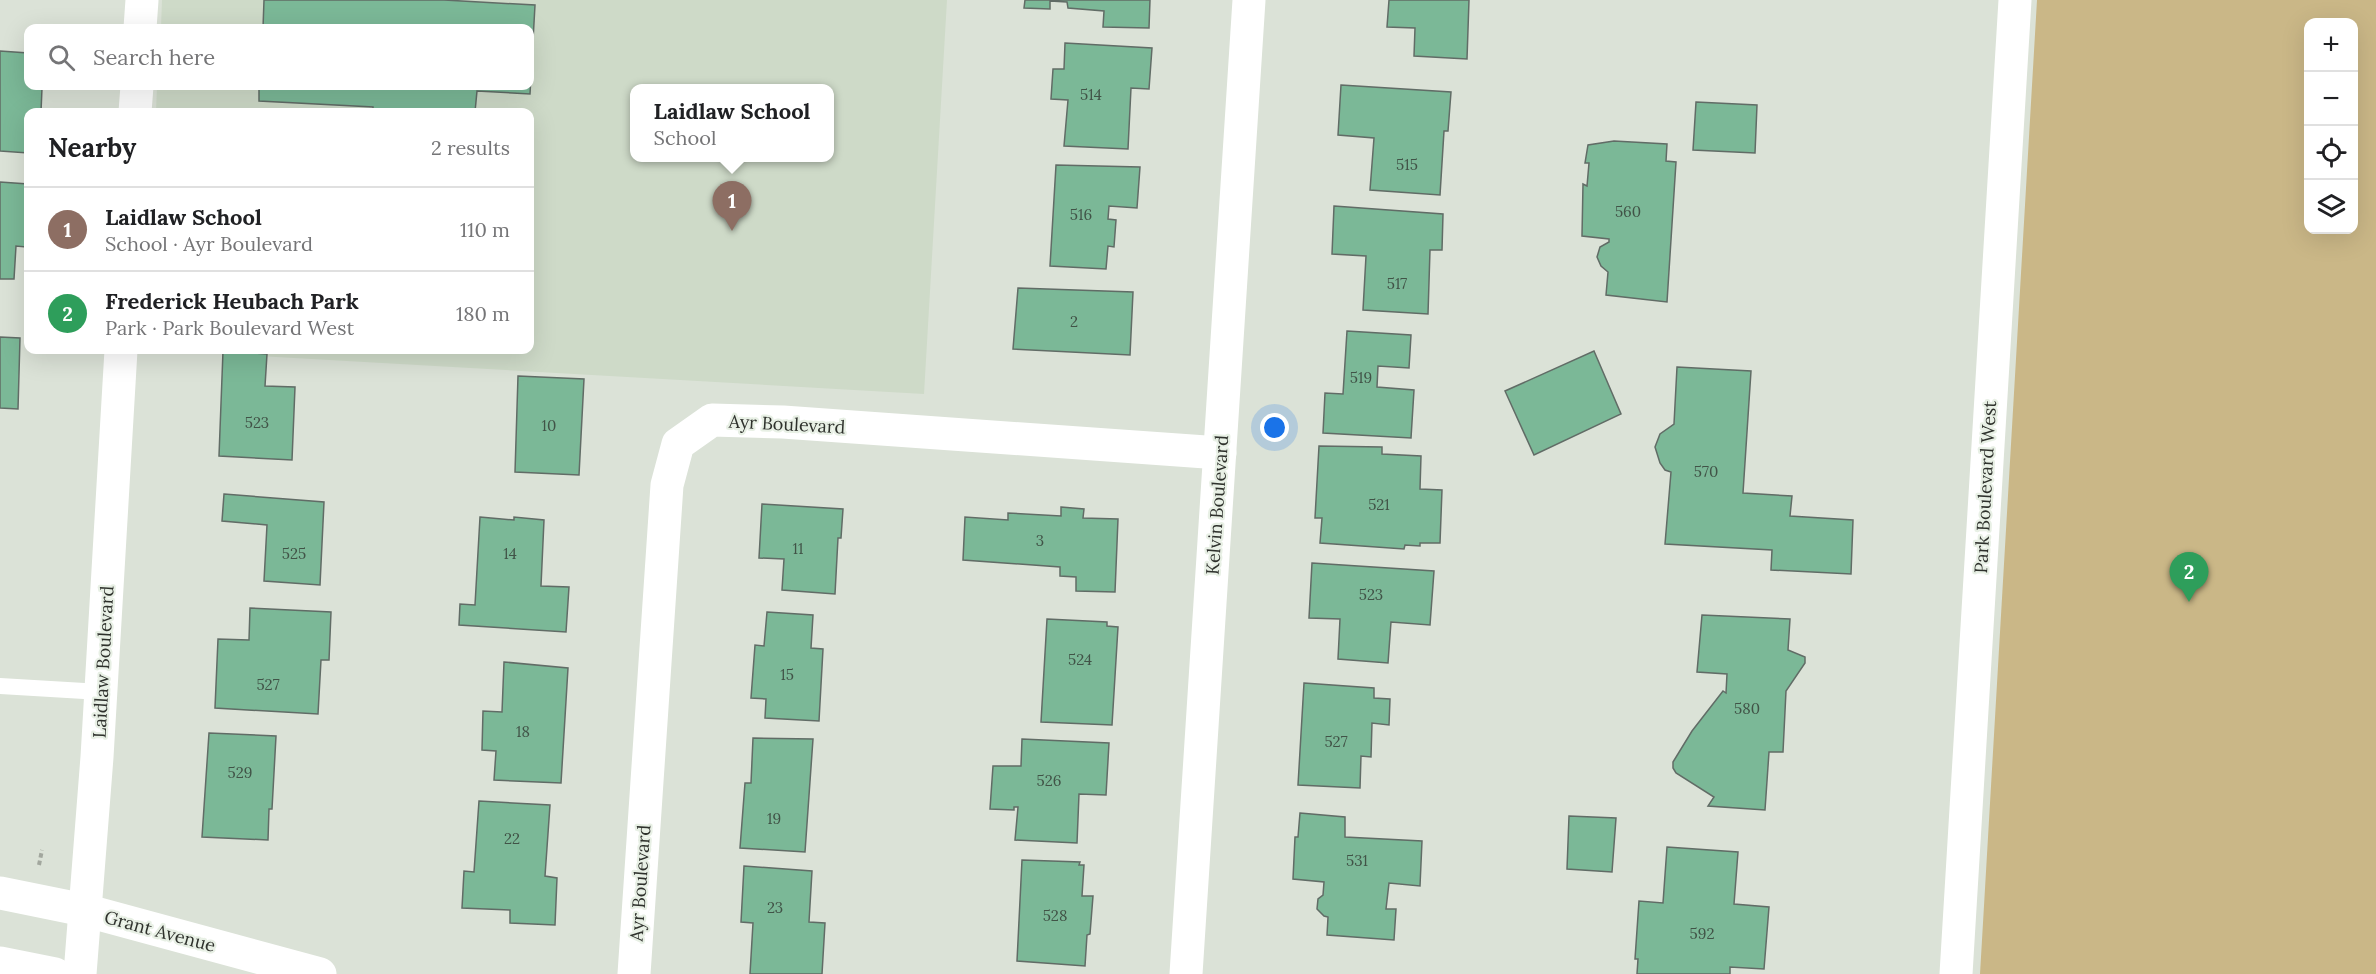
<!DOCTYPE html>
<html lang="en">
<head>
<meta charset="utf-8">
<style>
	:root { --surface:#fff; --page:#f2f2f2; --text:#202124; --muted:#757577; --line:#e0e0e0; --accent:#1a73e8 }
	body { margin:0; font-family:Lora,serif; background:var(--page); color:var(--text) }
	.controls { position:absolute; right:18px; top:18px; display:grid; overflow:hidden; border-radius:12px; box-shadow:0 6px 24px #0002 }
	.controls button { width:54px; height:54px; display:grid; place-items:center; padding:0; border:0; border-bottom:2px solid var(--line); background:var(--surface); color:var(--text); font:30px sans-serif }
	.you { position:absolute; left:1275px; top:428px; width:21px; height:21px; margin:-15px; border:4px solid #fff; border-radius:50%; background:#1a73e8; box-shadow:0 0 0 9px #1a73e833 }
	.badge { display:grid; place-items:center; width:39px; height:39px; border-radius:50%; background:var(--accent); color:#fff; font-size:20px; font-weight:700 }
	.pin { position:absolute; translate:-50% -50px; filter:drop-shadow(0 2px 3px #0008) }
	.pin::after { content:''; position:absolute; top:32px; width:21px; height:18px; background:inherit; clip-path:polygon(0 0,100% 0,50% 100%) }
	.popup { position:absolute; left:630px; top:84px; width:204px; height:78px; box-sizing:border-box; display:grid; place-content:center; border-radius:12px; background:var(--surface); filter:drop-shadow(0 2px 4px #0005); font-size:20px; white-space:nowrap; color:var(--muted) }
	.popup b { font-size:22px; color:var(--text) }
	.popup::after { content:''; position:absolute; left:50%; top:100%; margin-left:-12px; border:12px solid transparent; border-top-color:var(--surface) }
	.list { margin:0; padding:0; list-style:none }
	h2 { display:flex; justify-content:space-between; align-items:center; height:78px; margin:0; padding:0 24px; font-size:26px }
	h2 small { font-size:20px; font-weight:400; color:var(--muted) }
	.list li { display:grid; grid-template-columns:39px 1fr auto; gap:18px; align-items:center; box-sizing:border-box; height:84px; padding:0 24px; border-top:2px solid var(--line) }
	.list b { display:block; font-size:22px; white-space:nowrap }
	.list p { margin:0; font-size:20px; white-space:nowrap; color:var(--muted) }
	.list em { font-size:20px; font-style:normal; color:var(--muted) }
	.icon { flex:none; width:33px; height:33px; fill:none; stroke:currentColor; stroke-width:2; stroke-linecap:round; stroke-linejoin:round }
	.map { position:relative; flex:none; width:2376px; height:974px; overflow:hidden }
	.search { position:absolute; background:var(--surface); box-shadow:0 6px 24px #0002; left:24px; top:24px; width:510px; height:66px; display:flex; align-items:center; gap:15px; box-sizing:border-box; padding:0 21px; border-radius:12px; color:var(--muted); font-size:22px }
	.panel { position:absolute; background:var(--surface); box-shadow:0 6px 24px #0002; left:24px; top:108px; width:510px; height:246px; border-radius:12px }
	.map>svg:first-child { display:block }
</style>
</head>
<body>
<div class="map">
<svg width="2376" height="974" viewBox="0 0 2376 974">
	<rect width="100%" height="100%" fill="#dbe2d7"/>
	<!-- built -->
	<path fill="#cedac8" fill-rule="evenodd" d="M162 0H947L924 394 153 350H530V112H156L157 86H530V28H161ZM634 88H830V158H634Z"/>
	<!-- green -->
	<path fill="#cab787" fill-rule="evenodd" d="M2037 0H2376V974H1980ZM2308 22H2354V230H2308Z"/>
	<!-- building -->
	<g fill="#7bb897" stroke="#616c66" stroke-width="1.5">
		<path d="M264 0H444L535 5 530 94 477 91 475 112H373V107L259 101V86H530V28H263Z"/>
		<path d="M1025 0H1150L1149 28 1103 27 1104 11 1068 8 1067 2 1050 1V9L1024 8Z"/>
		<path d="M1389 0H1469L1467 59 1414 56 1415 28 1387 27Z"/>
		<path d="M1065 43 1152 48 1149 89 1131 88 1128 149 1064 146 1068 100 1051 99 1053 69H1064Z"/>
		<path d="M0 51 28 53V86L42 88 41 112H28V153L0 151Z"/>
		<path d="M1341 85 1451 92 1448 131H1444L1440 195 1370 190 1374 138 1338 135Z"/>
		<path d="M1696 102 1757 105 1755 153 1693 150Z"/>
		<path d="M1614 141 1667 144 1666 161 1676 162 1667 302 1606 295 1608 272 1601 266 1597 257 1600 247 1609 242V239L1582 236 1583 184 1587 186 1589 163H1585L1588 145Z"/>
		<path d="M1056 165 1140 167 1137 208 1109 206 1108 219 1116 220 1114 247 1108 246 1106 269 1050 266Z"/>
		<path d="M0 182 28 184 26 247 16 246 14 279H0Z"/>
		<path d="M1334 206 1443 214 1442 250H1430L1428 314 1363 310 1366 256 1332 254Z"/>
		<path d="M1018 288 1133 292 1130 355 1013 349Z"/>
		<path d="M1347 331 1411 335 1409 368 1378 366 1377 387 1414 390 1411 438 1323 433 1325 393 1343 394Z"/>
		<path d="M0 337 20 338 18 409 0 408Z"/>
		<path d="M223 351 267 354 265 386 295 387 292 460 219 456Z"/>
		<path d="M1594 351 1621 414 1534 455 1505 391Z"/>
		<path d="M1677 367 1751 371 1743 493 1792 496 1790 516 1853 520 1851 574 1771 570 1772 550 1665 544 1671 472 1665 470 1660 463 1655 447 1660 434 1674 424Z"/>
		<path d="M518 376 584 379 579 475 515 472Z"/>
		<path d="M1319 446 1382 447V454L1421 456 1420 489 1442 490 1440 543H1420V546L1405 545 1404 549 1320 543 1322 518H1315Z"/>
		<path d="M224 494 324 502 320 585 264 581 267 525 222 521Z"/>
		<path d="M762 504 843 509 841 538H838L835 594 782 590 784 559 759 558Z"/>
		<path d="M1061 507 1084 509 1083 518 1118 519 1115 592 1076 591V577L1060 576V567L963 560 965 517 1008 520V513L1061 516Z"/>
		<path d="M480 517 514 520V517L544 520 541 586 569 587 566 632 459 625 460 604 475 605Z"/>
		<path d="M1312 563 1434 571 1430 625 1391 622 1388 663 1338 659 1340 619 1309 618Z"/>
		<path d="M250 608 331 612 329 660H321L318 714 215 708 218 639 249 640Z"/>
		<path d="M767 612 813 615 811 648 823 649 819 721 765 718 766 699 751 698 755 645 764 646Z"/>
		<path d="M1702 615 1790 619 1788 650 1805 657V663L1786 691 1783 752H1769L1765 810 1708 806 1714 797 1676 773 1673 768V762L1692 731 1723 691 1726 693 1727 674 1697 672Z"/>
		<path d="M1047 619 1107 622V626L1118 627 1112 725 1041 722Z"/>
		<path d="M504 662 568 668 561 783 494 780 496 751 482 750 483 711 502 712Z"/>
		<path d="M1304 683 1374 688V698L1390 699 1389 725 1372 723 1371 757 1361 756 1360 788 1298 785Z"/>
		<path d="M209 733 276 736 272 809H269L268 840 202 837Z"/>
		<path d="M753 738 813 739 805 852 740 848 745 783H751Z"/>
		<path d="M1022 739 1109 743 1106 795 1079 794 1077 843 1015 840 1018 807H1014V810L990 809 993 766H1021Z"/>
		<path d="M479 801 550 805 545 876 557 878 555 925 510 923V910L462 908 464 871 474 872Z"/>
		<path d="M1300 813 1345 817V837L1422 841 1420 886 1389 883 1386 909H1396L1394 940 1327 935 1328 917 1324 916 1317 909 1318 899 1323 895 1324 882 1293 879 1295 837H1298Z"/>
		<path d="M1569 816 1616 818 1612 872 1567 869Z"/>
		<path d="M1667 847 1738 852 1734 904 1769 907 1764 969 1730 967V974H1637L1638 959H1635L1639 901 1663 903Z"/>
		<path d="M1022 860 1080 862 1079 865H1084L1082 896H1093L1090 934 1087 935 1085 966 1017 961Z"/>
		<path d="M744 866 812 871 809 922 825 923 822 974H750L753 923 741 922Z"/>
	</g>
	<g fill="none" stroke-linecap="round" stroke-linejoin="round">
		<!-- path -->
		<path stroke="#a2a79e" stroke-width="4" stroke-dasharray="4.5 3" stroke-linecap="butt" d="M39 865 42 850"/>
		<!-- service -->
		<path stroke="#fff" stroke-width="16" d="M0 686 101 692"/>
		<!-- minor -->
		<g stroke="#fff" stroke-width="33">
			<path d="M140 28 142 0"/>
			<path d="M135 112 137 86"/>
			<path d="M80 974 97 757 121 350"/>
			<path d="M634 974 667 485 678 444 712 420 783 422 1220 453"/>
			<path d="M1186 974 1249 0"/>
			<path d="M1956 974 2015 0"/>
		</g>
		<!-- secondary -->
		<g stroke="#fff" stroke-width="33">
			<path d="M0 893 84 910 320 974"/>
			<path d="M0 963 55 974"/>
		</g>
	</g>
	<g text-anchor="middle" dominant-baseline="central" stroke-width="4.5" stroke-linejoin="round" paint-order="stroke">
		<!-- number labels -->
		<g font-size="15" fill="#415347">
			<text x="1091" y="94">514</text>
			<text x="1407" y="164">515</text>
			<text x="1628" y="211">560</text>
			<text x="1081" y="214">516</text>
			<text x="1397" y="283">517</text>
			<text x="1074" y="321">2</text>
			<text x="1361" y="377">519</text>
			<text x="257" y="422">523</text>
			<text x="549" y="425">10</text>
			<text x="1706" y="471">570</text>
			<text x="1379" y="504">521</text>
			<text x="1040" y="540">3</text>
			<text x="798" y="548">11</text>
			<text x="294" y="553">525</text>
			<text x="510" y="553">14</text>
			<text x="1371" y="594">523</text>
			<text x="1080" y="659">524</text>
			<text x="787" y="674">15</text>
			<text x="268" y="684">527</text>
			<text x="1747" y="708">580</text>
			<text x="523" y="731">18</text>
			<text x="1336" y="741">527</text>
			<text x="240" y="772">529</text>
			<text x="1049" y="780">526</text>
			<text x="774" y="818">19</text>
			<text x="512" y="838">22</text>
			<text x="1357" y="860">531</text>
			<text x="775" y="907">23</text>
			<text x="1055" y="915">528</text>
			<text x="1702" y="933">592</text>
		</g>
		<!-- street labels -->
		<g font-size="18" fill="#2e312c" stroke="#e8f0e5">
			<text transform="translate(787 424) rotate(3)">Ayr Boulevard</text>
			<text transform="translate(1985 487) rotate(-87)">Park Boulevard West</text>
			<text transform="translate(1217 505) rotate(-86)">Kelvin Boulevard</text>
			<text transform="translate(103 662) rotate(-87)">Laidlaw Boulevard</text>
			<text transform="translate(640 883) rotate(-86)">Ayr Boulevard</text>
			<text transform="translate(160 931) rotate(15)">Grant Avenue</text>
		</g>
	</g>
</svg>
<div class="controls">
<button>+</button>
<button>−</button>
<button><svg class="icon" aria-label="locate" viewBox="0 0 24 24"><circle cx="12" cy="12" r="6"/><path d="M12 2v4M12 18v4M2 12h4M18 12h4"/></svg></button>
<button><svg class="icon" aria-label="layers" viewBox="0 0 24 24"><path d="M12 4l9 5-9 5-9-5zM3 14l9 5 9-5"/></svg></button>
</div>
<div class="you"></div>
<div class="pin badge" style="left:732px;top:231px;background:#8d6e63">1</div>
<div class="popup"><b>Laidlaw School</b>School</div>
<div class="pin badge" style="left:2189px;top:602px;background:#2e9e5b">2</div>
<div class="search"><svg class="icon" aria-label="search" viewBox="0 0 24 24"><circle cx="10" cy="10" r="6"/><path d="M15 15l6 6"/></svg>Search here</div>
<section class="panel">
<h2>Nearby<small>2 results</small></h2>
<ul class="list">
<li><span class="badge" style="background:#8d6e63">1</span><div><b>Laidlaw School</b><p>School · Ayr Boulevard</p></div><em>110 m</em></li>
<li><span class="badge" style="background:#2e9e5b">2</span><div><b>Frederick Heubach Park</b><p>Park · Park Boulevard West</p></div><em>180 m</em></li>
</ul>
</section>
</div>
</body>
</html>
